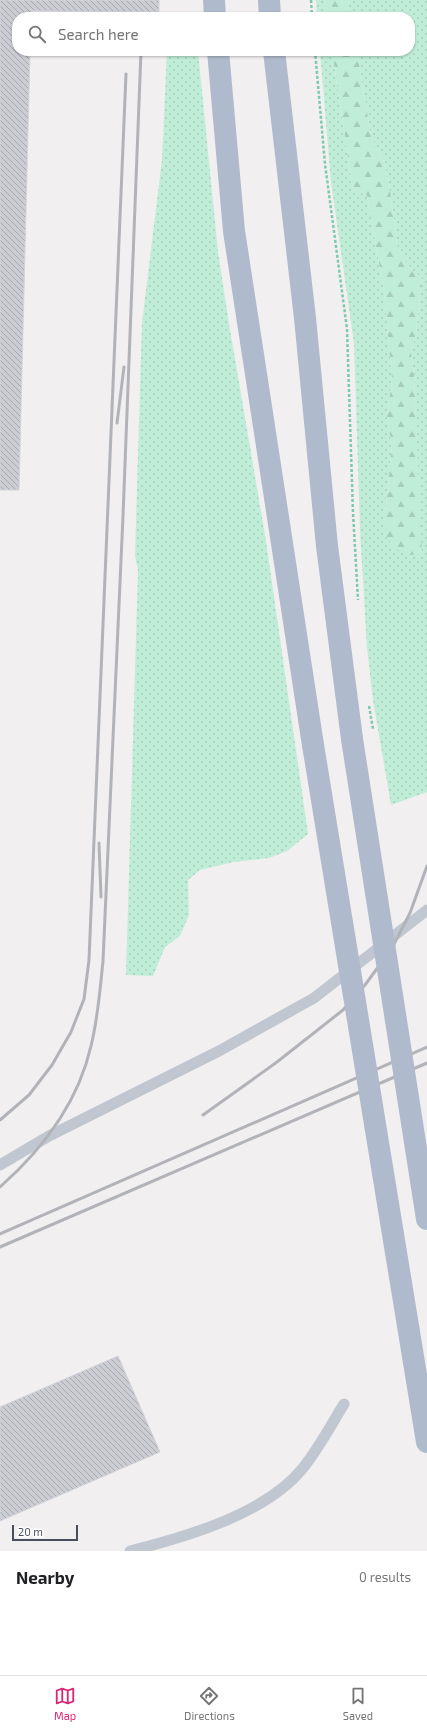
<!DOCTYPE html>
<html lang="en">
<head>
<meta charset="utf-8">
<style>
	:root { --surface:#fff; --page:#f2f2f2; --text:#202124; --muted:#757577; --line:#e0e0e0; --accent:#db2777 }
	body { margin:0; font-family:"Exo 2",sans-serif; background:var(--page); color:var(--text) }
	.scale { position:absolute; left:12px; bottom:10px; width:66px; box-sizing:border-box; padding-left:4px; border:2px solid #484f5c; border-top:0; font-size:11px; line-height:14px; white-space:nowrap; color:#484f5c; -webkit-text-stroke:3px #fff; paint-order:stroke }
	.list { margin:0; padding:0; list-style:none }
	h2 { display:flex; justify-content:space-between; align-items:center; height:52px; margin:0; padding:0 16px; font-size:17px }
	h2 small { font-size:13px; font-weight:400; color:var(--muted) }
	.icon { flex:none; width:22px; height:22px; fill:none; stroke:currentColor; stroke-width:2; stroke-linecap:round; stroke-linejoin:round }
	.map { position:relative; flex:none; width:427px; height:1551px; overflow:hidden }
	.search { position:absolute; background:var(--surface); box-shadow:0 1px 3px #0004; left:12px; right:12px; top:12px; height:44px; display:flex; align-items:center; gap:10px; box-sizing:border-box; padding:0 14px; border-radius:16px; color:var(--muted); font-size:15px }
	.sheet { height:124px; background:var(--surface) }
	nav { display:flex; justify-content:space-around; align-items:center; box-sizing:border-box; height:56px; border-top:1px solid var(--line); background:var(--surface); font-size:11px; color:var(--muted) }
	nav a { display:grid; justify-items:center; gap:2px }
	nav .on { color:var(--accent) }
	.map>svg:first-child { display:block }
</style>
</head>
<body>
<div class="map">
<svg width="427" height="1551" viewBox="0 0 427 1551">
	<defs>
		<pattern id="grass-dots" width="8" height="8" patternUnits="userSpaceOnUse"><rect width="8" height="8" fill="#bfedd8"/><path d="M2 2h.1M6 6h.1" fill="none" stroke="#a6cdbc" stroke-width="1.8" stroke-linecap="round"/></pattern>
		<pattern id="forest-firs" width="22" height="20" patternUnits="userSpaceOnUse"><rect width="22" height="20" fill="#bfedd8"/><path d="M5 1l3.5 6h-7zM16 11l3.5 6h-7z" fill="#a6cdbc"/></pattern>
		<pattern id="building-back-hatch" width="6" height="6" patternUnits="userSpaceOnUse"><rect width="6" height="6" fill="#cccdd3"/><path d="M-1 5l2 2M0 0l6 6M5-1l2 2" fill="none" stroke="#a8a9ae"/></pattern>
	</defs>
	<rect width="100%" height="100%" fill="#f1efef"/>
	<!-- grass -->
	<g fill="url(#grass-dots)">
		<path d="M316 0H325L327 17H317Z"/>
		<path d="M348 0H427V792L391 805 373 700 367 648 360 529 354 343 331 182 320 51H332L353 190 367 195 384 291 392 380 387 416 392 447 385 512 421 554 414 375 411 353 416 334 422 278 412 270 404 259 397 245 389 183 383 159 371 136 357 51H410V17H351Z"/>
		<path d="M167 51H198L218 252 229 324 266 541 308 834 287 851 269 858 233 862 200 870 188 880 189 915 180 936 165 947 153 976 126 975 138 570 135 556 142 323 162 160Z"/>
	</g>
	<!-- forest -->
	<g fill="url(#forest-firs)">
		<path d="M325 0H348L351 17H327Z"/>
		<path d="M332 51H357L371 136 383 159 389 183 397 245 404 259 412 270 422 278 416 334 411 353 414 375 422 554 409 555 393 547 385 534V513L392 447 387 416 392 380 384 291 367 195 353 190Z"/>
	</g>
	<!-- building -->
	<g fill="url(#building-back-hatch)" stroke="#d3d4da">
		<path d="M0 0H159V12L31 11V17H17V51H30L19 490H0Z"/>
		<path d="M118 1356 160 1452 0 1521V1407Z"/>
	</g>
	<g fill="none" stroke-linecap="round" stroke-linejoin="round">
		<!-- path -->
		<g stroke="#79caae" stroke-width="2.5" stroke-dasharray="3 2" stroke-linecap="butt">
			<path d="M311 0 312 17"/>
			<path d="M315 51 325 164 347 329 353 513 358 600"/>
		</g>
		<!-- service -->
		<g stroke="#c0c7d0" stroke-width="11">
			<path d="M0 1165 49 1136 219 1051 314 998 427 910"/>
			<path d="M130 1551C186 1537 266 1514 303 1468 319 1448 331 1425 344 1404"/>
		</g>
		<!-- primary -->
		<g stroke="#b0bacd" stroke-width="22">
			<path d="M214 0 215 17"/>
			<path d="M269 0 270 17"/>
			<path d="M218 51 234 231 313 745"/>
			<path d="M274 51 305 318 327 546 352 739"/>
		</g>
		<!-- rail -->
		<g stroke="#b1b3b9" stroke-width="3">
			<path d="M117 423 124 367"/>
			<path d="M99 843 101 897"/>
			<path d="M203 1115 277 1062 343 1010 365 985 392 948 410 913 427 866"/>
			<path d="M0 1120 29 1095 52 1065 71 1032 84 999 89 960 126 74"/>
			<path d="M0 1187C43 1149 78 1103 91 1046 98 1018 100 990 103 961L123 516 141 51"/>
			<path d="M0 1234 427 1047"/>
			<path d="M0 1247 427 1063"/>
		</g>
		<!-- path-bridge -->
		<path stroke="#79caae" stroke-width="2.5" stroke-dasharray="3 2" stroke-linecap="butt" d="M369 706 373 729"/>
		<!-- primary-bridge -->
		<g stroke="#b0bacd" stroke-width="22">
			<path d="M352 739 427 1219"/>
			<path d="M313 745 427 1442"/>
		</g>
	</g>
</svg>
<div class="scale">20 m</div>
<div class="search"><svg class="icon" aria-label="search" viewBox="0 0 24 24"><circle cx="10" cy="10" r="6"/><path d="M15 15l6 6"/></svg>Search here</div>
</div>
<section class="sheet">
<h2>Nearby<small>0 results</small></h2>
<ul class="list">
</ul>
</section>
<nav>
<a class="on"><svg class="icon" aria-label="map" viewBox="0 0 24 24"><path d="M3 6l6-2 6 2 6-2v14l-6 2-6-2-6 2zM9 4v14M15 6v14"/></svg>Map</a>
<a><svg class="icon" aria-label="directions" viewBox="0 0 24 24"><path d="M12 3l9 9-9 9-9-9zM9 14v-3h6M13 9l2 2-2 2"/></svg>Directions</a>
<a><svg class="icon" aria-label="saved" viewBox="0 0 24 24"><path d="M7 4h10v16l-5-4-5 4z"/></svg>Saved</a>
</nav>
</body>
</html>
